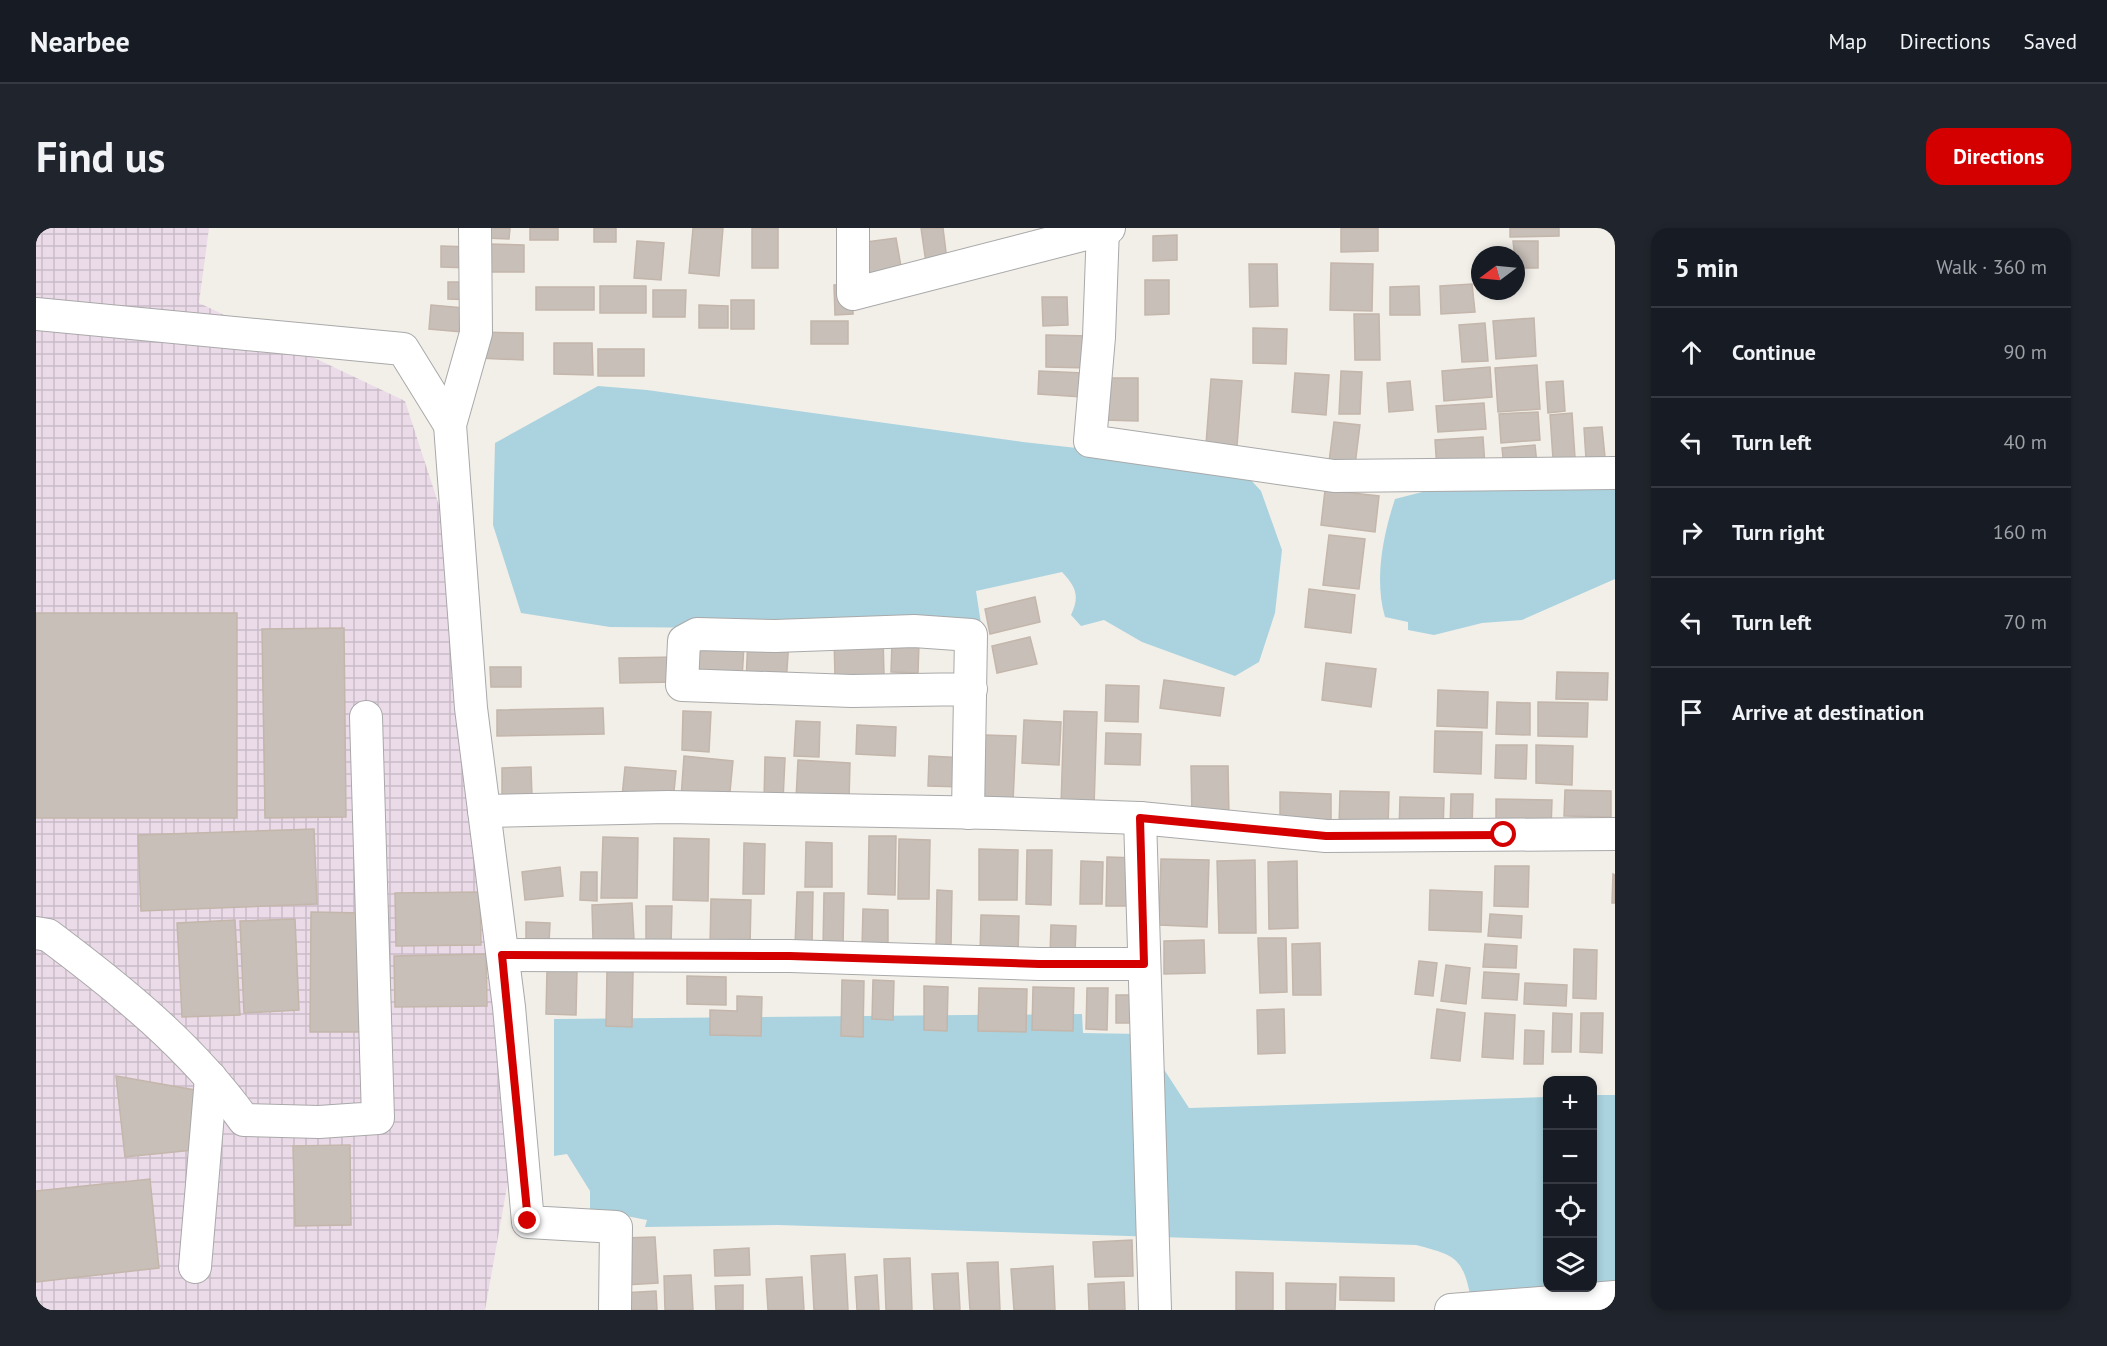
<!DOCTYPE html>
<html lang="en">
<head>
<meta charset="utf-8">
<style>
	:root { --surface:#171b24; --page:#20242c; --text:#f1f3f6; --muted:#9ea1a6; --line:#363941; --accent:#d40000 }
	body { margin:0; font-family:"PT Sans",sans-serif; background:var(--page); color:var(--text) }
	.controls { position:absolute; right:18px; bottom:18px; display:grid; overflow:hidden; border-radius:12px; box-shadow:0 3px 9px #0003 }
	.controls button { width:54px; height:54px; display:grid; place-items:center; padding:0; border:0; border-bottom:2px solid var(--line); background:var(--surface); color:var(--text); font:30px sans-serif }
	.compass { position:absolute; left:1435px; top:18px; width:54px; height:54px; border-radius:50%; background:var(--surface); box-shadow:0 3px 9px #0003; rotate:254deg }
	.stop { position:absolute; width:18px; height:18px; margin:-14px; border:4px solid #d40000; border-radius:50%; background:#fff }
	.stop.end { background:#d40000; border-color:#fff; box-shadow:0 2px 6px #0008 }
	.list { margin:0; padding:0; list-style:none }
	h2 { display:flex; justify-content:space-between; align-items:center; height:78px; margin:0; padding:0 24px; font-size:26px }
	h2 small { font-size:20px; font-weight:400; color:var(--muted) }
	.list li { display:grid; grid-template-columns:39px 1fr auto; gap:18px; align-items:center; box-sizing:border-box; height:90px; padding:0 24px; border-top:2px solid var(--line) }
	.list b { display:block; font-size:22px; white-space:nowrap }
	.list em { font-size:20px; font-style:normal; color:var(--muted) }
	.icon { flex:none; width:33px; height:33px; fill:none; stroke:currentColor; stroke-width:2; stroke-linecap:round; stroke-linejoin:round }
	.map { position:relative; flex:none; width:1579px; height:1082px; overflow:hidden; border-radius:18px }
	header { display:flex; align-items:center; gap:36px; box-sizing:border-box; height:84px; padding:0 30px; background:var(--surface); border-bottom:2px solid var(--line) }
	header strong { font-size:28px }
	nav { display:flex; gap:33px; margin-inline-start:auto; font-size:21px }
	.intro { display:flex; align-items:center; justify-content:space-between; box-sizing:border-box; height:144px; padding:0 36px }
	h1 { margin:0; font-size:42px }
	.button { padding:15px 27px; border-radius:18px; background:var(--accent); color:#fff; font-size:21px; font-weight:700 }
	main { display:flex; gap:36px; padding:0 36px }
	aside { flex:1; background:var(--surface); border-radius:18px; box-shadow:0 3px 9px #0003 }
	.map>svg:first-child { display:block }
</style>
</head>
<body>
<header>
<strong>Nearbee</strong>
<nav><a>Map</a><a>Directions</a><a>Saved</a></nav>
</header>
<div class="intro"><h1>Find us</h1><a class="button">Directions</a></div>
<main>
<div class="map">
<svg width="1579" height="1082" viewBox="0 0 1579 1082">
	<defs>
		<pattern id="industrial-grid" width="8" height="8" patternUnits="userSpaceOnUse" patternTransform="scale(1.5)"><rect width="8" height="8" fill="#ebdbe8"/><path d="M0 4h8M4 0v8" fill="none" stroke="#c9bcc7"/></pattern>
	</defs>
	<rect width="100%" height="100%" fill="#f2efe9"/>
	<!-- industrial -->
	<path fill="url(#industrial-grid)" d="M0 0H173L163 75 369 173 435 376 482 897 449 1082H0Z"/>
	<!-- water -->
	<g fill="#aad3df">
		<path d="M562 158 611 162 987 214 1202 238 1225 263 1246 322 1239 385 1223 434 1199 448 1106 414 1068 392 1045 398 1035 387C1044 368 1040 359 1026 344L940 363 946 402 574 399 485 385 457 297 459 215Z"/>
		<path d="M1579 247V351L1486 392 1446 395 1398 407 1372 402V394L1349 389C1338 352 1347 307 1359 271L1398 261Z"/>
		<path d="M1046 786 1047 805 1105 806 1153 880 1511 869 1512 1060 1434 1066C1426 1027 1416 1027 1380 1017L742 997 609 999 611 992 554 981V963L531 926 518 928V791Z"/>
		<path d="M1556 867H1579V1057L1556 1059Z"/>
	</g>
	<!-- building -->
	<g fill="#c7bfb8" stroke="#c4b6ab" stroke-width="1.5">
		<path d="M449 0H474L473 11 449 10Z"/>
		<rect x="494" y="0" width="28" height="12"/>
		<rect x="558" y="0" width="22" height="14"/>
		<path d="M657 0H687L683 48 653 45Z"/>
		<rect x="716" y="0" width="26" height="40"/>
		<path d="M885 0H907L911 32 890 35Z"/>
		<path d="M1305 0H1342V23L1305 24Z"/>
		<path d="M1474 0H1523V8L1474 9Z"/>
		<path d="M1141 7V32L1117 33V8Z"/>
		<path d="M860 10 866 44 828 49 823 15Z"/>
		<path d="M601 13 628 15 625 52 598 50Z"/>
		<path d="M1477 13H1502V40H1480Z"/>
		<path d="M452 16 488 17V44H452Z"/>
		<path d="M405 18 436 19 435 40 405 39Z"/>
		<path d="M1295 35 1337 36 1336 83 1294 82Z"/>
		<path d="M1213 36H1241L1242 78 1214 79Z"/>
		<path d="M1109 52H1133V86L1109 87Z"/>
		<path d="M412 54H439V72L412 71Z"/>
		<path d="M817 56V86L799 87 798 57Z"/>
		<path d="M1436 56 1439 84 1405 86 1404 58Z"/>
		<rect x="564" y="58" width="46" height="27"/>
		<path d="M1383 58 1384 87H1354V59Z"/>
		<rect x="500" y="59" width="58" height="23"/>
		<path d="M617 62H650L649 89H617Z"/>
		<path d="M1006 69H1031L1032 97 1007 98Z"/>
		<rect x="695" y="72" width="23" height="29"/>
		<path d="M395 77 439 81 437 105 393 101Z"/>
		<path d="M663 77 692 78V100H663Z"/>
		<path d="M1318 86H1343L1344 132H1319Z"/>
		<path d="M1498 90 1500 128 1460 131 1457 93Z"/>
		<rect x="775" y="93" width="37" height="23"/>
		<path d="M1449 95 1452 133 1426 134 1423 97Z"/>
		<path d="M1217 100 1251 101 1250 136 1217 135Z"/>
		<path d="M442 104 487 105V132L442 130Z"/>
		<path d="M1010 107 1053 108 1052 140 1010 139Z"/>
		<path d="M518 115H556L557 147 518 146Z"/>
		<rect x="562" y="121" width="46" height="27"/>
		<path d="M1501 137 1504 181 1462 184 1459 140Z"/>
		<path d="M1454 139 1456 169 1408 173 1406 143Z"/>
		<path d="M1003 143 1047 145 1046 169 1002 166Z"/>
		<path d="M1305 143 1326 144 1324 186H1303Z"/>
		<path d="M1259 145 1293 147 1290 187 1256 184Z"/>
		<path d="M1069 150H1102V193L1068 192Z"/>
		<path d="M1175 151 1206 153 1201 218 1170 216Z"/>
		<path d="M1374 153 1377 182 1353 184 1351 155Z"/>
		<path d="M1527 153 1529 183 1512 185 1510 154Z"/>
		<path d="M1448 175 1450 201 1402 204 1400 178Z"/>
		<path d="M1502 184 1504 212 1465 215 1463 186Z"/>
		<path d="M1536 185 1539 230 1517 231 1514 187Z"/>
		<path d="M1298 194 1324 197 1319 237 1293 234Z"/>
		<path d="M1566 199 1569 229 1550 231 1548 200Z"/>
		<path d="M1447 209 1449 238 1401 242 1399 212Z"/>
		<path d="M1499 217 1501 236 1468 239 1466 220Z"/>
		<path d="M1289 262 1343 268 1339 304 1285 297Z"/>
		<path d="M1293 307 1329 311 1323 361 1287 357Z"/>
		<path d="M1273 361 1319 367 1315 405 1269 399Z"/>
		<path d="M999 369 1004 394 954 406 949 381Z"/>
		<rect x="0" y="385" width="201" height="205"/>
		<path d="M308 400 310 589 229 590 226 401Z"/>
		<path d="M847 409 848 447 799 448 798 410Z"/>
		<path d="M994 409 1001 436 961 445 956 418Z"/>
		<path d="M712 410 753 412 750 456 710 454Z"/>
		<path d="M658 414 708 416 706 452 656 450Z"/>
		<path d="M856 414 883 415 882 445 855 444Z"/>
		<path d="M641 429V454L584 455 583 430Z"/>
		<path d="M1290 435 1340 441 1335 479 1286 472Z"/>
		<path d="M454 439H485V459H455Z"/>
		<path d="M1521 444 1572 445 1571 472 1520 471Z"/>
		<path d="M1128 452 1188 460 1184 488 1124 480Z"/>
		<path d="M1070 457 1103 458 1102 494 1069 493Z"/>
		<path d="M1402 462 1452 464 1451 500 1401 498Z"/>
		<path d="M1461 474 1494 475V507L1460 506Z"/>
		<path d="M1502 474 1552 475 1551 509 1502 508Z"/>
		<path d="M567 480 568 506 461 508V482Z"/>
		<path d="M647 483 675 484 673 524 646 522Z"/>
		<path d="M1028 483 1061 484 1058 579 1025 578Z"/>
		<path d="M988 492 1025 494 1023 537 986 535Z"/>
		<path d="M760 493 784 494 783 529 758 528Z"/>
		<path d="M821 497 860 499 859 528 820 526Z"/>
		<path d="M1399 503 1446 504 1445 546 1398 544Z"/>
		<path d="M1070 505 1105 506 1104 537 1069 536Z"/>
		<path d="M949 507 980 508 977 574 947 572Z"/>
		<path d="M1460 517H1491L1490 551 1459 550Z"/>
		<path d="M1500 517 1537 518 1536 557 1500 555Z"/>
		<path d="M648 528 697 533 693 574 645 570Z"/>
		<path d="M893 528 929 530 928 559 892 558Z"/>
		<path d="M729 529 749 530 747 573 728 572Z"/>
		<path d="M762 532 814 535 813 573 760 571Z"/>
		<path d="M1155 538H1192L1193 589 1156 590Z"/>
		<path d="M495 539 496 569 466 570V540Z"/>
		<path d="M589 539 640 543 637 574 586 569Z"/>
		<path d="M1529 562 1575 563V589L1528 588Z"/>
		<path d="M1304 563 1353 564 1352 600 1303 599Z"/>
		<path d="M1244 564 1295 566V596L1244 595Z"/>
		<path d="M1415 566H1437L1436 601H1414Z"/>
		<path d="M1364 569 1408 570 1407 606 1363 605Z"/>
		<path d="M1460 571 1516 572 1515 602 1460 600Z"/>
		<path d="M278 601 281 676 105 683 102 607Z"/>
		<path d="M833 608H860L859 667 832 666Z"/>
		<path d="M567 609 602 610 601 670H565Z"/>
		<path d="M638 610 673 611 672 673 637 672Z"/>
		<path d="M863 611 894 612 893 671H862Z"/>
		<path d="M770 614 796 615V659H769Z"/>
		<path d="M708 615 729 616 728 666H707Z"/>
		<path d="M943 621 982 622 981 672H943Z"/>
		<path d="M991 622H1016L1015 677 990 676Z"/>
		<path d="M1071 629 1101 630 1100 678H1070Z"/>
		<path d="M1125 631 1173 632 1171 699 1123 697Z"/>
		<path d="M1219 632 1220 705H1183L1181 633Z"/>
		<path d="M1045 633 1067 634 1066 676H1044Z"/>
		<path d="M1261 633 1262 700 1233 701 1232 634Z"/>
		<path d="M1459 638H1493L1492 679 1458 678Z"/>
		<path d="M524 639 527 668 489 672 486 644Z"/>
		<path d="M545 644H561V673L544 672Z"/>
		<path d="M1577 646 1579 647V675H1576Z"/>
		<path d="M901 662 916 663 915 720H900Z"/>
		<path d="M1394 662 1446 664 1445 704 1393 702Z"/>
		<path d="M444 664 445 717 360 718 359 665Z"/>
		<path d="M761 664H777L776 719H759Z"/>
		<path d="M788 665H808L807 720H787Z"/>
		<path d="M675 671 715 672 714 719 674 718Z"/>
		<path d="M596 675 598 711 557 712 556 677Z"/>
		<path d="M610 678H636L635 717H610Z"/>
		<path d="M827 681 852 682V719H826Z"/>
		<path d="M275 684 331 685 330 804H274Z"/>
		<path d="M1454 686 1486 688 1485 710 1452 708Z"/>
		<path d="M945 687 983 688 982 728H944Z"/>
		<path d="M259 691 263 782 208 785 204 693Z"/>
		<path d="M199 692 204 787 146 789 141 695Z"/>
		<path d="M490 694 514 695 513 715H490Z"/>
		<path d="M1015 697 1040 698 1039 727H1014Z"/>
		<path d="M1222 710H1250L1251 764 1224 765Z"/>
		<path d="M1168 712 1169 745 1128 746V713Z"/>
		<path d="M1284 715 1285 767H1257L1256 716Z"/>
		<path d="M1449 716 1481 718 1480 740 1447 739Z"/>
		<path d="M1538 721 1561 722 1560 771 1537 770Z"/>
		<path d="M450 726 451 778 359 779 358 728Z"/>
		<path d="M1383 733 1401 735 1397 768 1379 766Z"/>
		<path d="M1410 737 1434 740 1430 776 1405 773Z"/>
		<path d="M511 742H541L540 787 510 786Z"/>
		<path d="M571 743 597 744 596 799 570 798Z"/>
		<path d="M1448 744 1483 746 1481 772 1446 770Z"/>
		<path d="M651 748 690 749V777L651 776Z"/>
		<path d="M806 752 828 753 827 809 805 808Z"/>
		<path d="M837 752 858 753 857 792 836 791Z"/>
		<path d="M1489 755 1531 757 1530 778 1488 776Z"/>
		<path d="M888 758 912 759 911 803 888 802Z"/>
		<path d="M997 759 1038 760 1037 803 996 802Z"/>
		<path d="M943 760 991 761 990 804 942 803Z"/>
		<path d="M1051 760H1072L1071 802 1050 801Z"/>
		<rect x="1080" y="767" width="17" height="28"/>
		<path d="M701 768 726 769 725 808 674 807V782L701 783Z"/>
		<path d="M1248 781 1249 825 1222 826 1221 782Z"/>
		<path d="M1401 781 1429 785 1424 833 1395 830Z"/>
		<path d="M1449 785 1479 787 1477 831 1446 829Z"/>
		<path d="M1517 785 1536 786 1535 824H1516Z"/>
		<path d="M1545 785H1567L1566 825 1544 824Z"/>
		<path d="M1489 802 1508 803 1507 836H1488Z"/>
		<path d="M80 848 159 862 167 921 89 929Z"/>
		<path d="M314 917 315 997 259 998 257 918Z"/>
		<path d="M114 951 123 1040 0 1054V963Z"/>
		<path d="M619 1009 622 1055 589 1057 586 1010Z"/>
		<path d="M1096 1012 1097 1048 1059 1049 1057 1014Z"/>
		<path d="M713 1020 714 1047 679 1048 678 1022Z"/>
		<path d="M809 1026 812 1082H778L775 1028Z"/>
		<path d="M874 1030 876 1082H850L848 1031Z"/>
		<path d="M962 1034 964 1082H934L931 1035Z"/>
		<path d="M1017 1038 1019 1082H978L975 1041Z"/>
		<path d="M1200 1044 1237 1045V1082H1200Z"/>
		<path d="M922 1045 924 1082H898L896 1046Z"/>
		<path d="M655 1047 657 1082H629L628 1048Z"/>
		<path d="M841 1047 843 1082H821L819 1049Z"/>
		<path d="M766 1049 768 1082H732L730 1051Z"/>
		<path d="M1304 1049 1358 1050V1073L1304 1072Z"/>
		<path d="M1088 1054 1089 1082H1053L1052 1056Z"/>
		<path d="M1250 1055 1300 1056 1299 1082H1250Z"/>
		<path d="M707 1057V1082H680L679 1058Z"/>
		<path d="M620 1063 621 1082H587L586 1065Z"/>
	</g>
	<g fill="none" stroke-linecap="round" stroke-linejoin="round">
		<defs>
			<g id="minor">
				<path d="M439 0 440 105 414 197 435 480 473 779 492 994 580 999 579 1082"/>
				<path d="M817 0V66L1073 0"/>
				<path d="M1067 0 1063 109 1054 213 1298 248 1579 245"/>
				<path d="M0 86 367 121 414 197"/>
				<path d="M448 583 632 579 958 585 1104 590 1290 608 1579 606"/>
				<path d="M932 585 935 407 878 403 739 408 661 406 648 413 646 457 816 463 935 461"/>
				<path d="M1104 590 1119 1082"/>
				<path d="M0 705 12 707C84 761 155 818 208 892L283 894 342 890 330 489"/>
				<path d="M467 727 754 728 1003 736H1108"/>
				<path d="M159 1039 175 850"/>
				<path d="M1415 1082 1579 1069"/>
			</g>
		</defs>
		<!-- minor casing -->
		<use href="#minor" stroke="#a9a9a9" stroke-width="34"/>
		<!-- minor -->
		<use href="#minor" stroke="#fff" stroke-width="32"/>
	</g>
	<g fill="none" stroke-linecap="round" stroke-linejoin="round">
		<!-- route -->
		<path stroke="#d40000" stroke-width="8" d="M492 993 466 727 754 728 1003 736H1108L1104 590 1290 608 1468 607"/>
	</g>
</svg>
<div class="controls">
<button>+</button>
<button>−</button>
<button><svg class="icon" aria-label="locate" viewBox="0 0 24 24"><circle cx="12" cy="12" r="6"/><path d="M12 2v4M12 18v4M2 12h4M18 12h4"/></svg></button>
<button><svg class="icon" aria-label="layers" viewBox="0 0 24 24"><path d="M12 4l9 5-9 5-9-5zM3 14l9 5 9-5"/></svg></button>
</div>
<svg class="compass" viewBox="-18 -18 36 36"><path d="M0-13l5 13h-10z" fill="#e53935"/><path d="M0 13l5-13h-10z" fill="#9ea1a6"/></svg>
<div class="stop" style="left:1468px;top:607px"></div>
<div class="stop end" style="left:492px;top:993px"></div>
</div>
<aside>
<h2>5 min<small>Walk · 360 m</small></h2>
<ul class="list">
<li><svg class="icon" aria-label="ahead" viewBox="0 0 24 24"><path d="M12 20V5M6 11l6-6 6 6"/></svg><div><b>Continue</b></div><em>90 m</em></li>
<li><svg class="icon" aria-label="left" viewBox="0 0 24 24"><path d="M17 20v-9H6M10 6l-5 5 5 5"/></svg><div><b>Turn left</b></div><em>40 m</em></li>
<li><svg class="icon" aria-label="right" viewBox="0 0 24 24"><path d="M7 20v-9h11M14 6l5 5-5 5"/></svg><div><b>Turn right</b></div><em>160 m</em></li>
<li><svg class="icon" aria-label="left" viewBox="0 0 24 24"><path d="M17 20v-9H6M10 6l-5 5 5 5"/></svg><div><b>Turn left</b></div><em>70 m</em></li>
<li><svg class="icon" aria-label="arrive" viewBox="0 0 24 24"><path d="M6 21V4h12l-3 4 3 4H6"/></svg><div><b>Arrive at destination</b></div></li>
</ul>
</aside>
</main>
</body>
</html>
